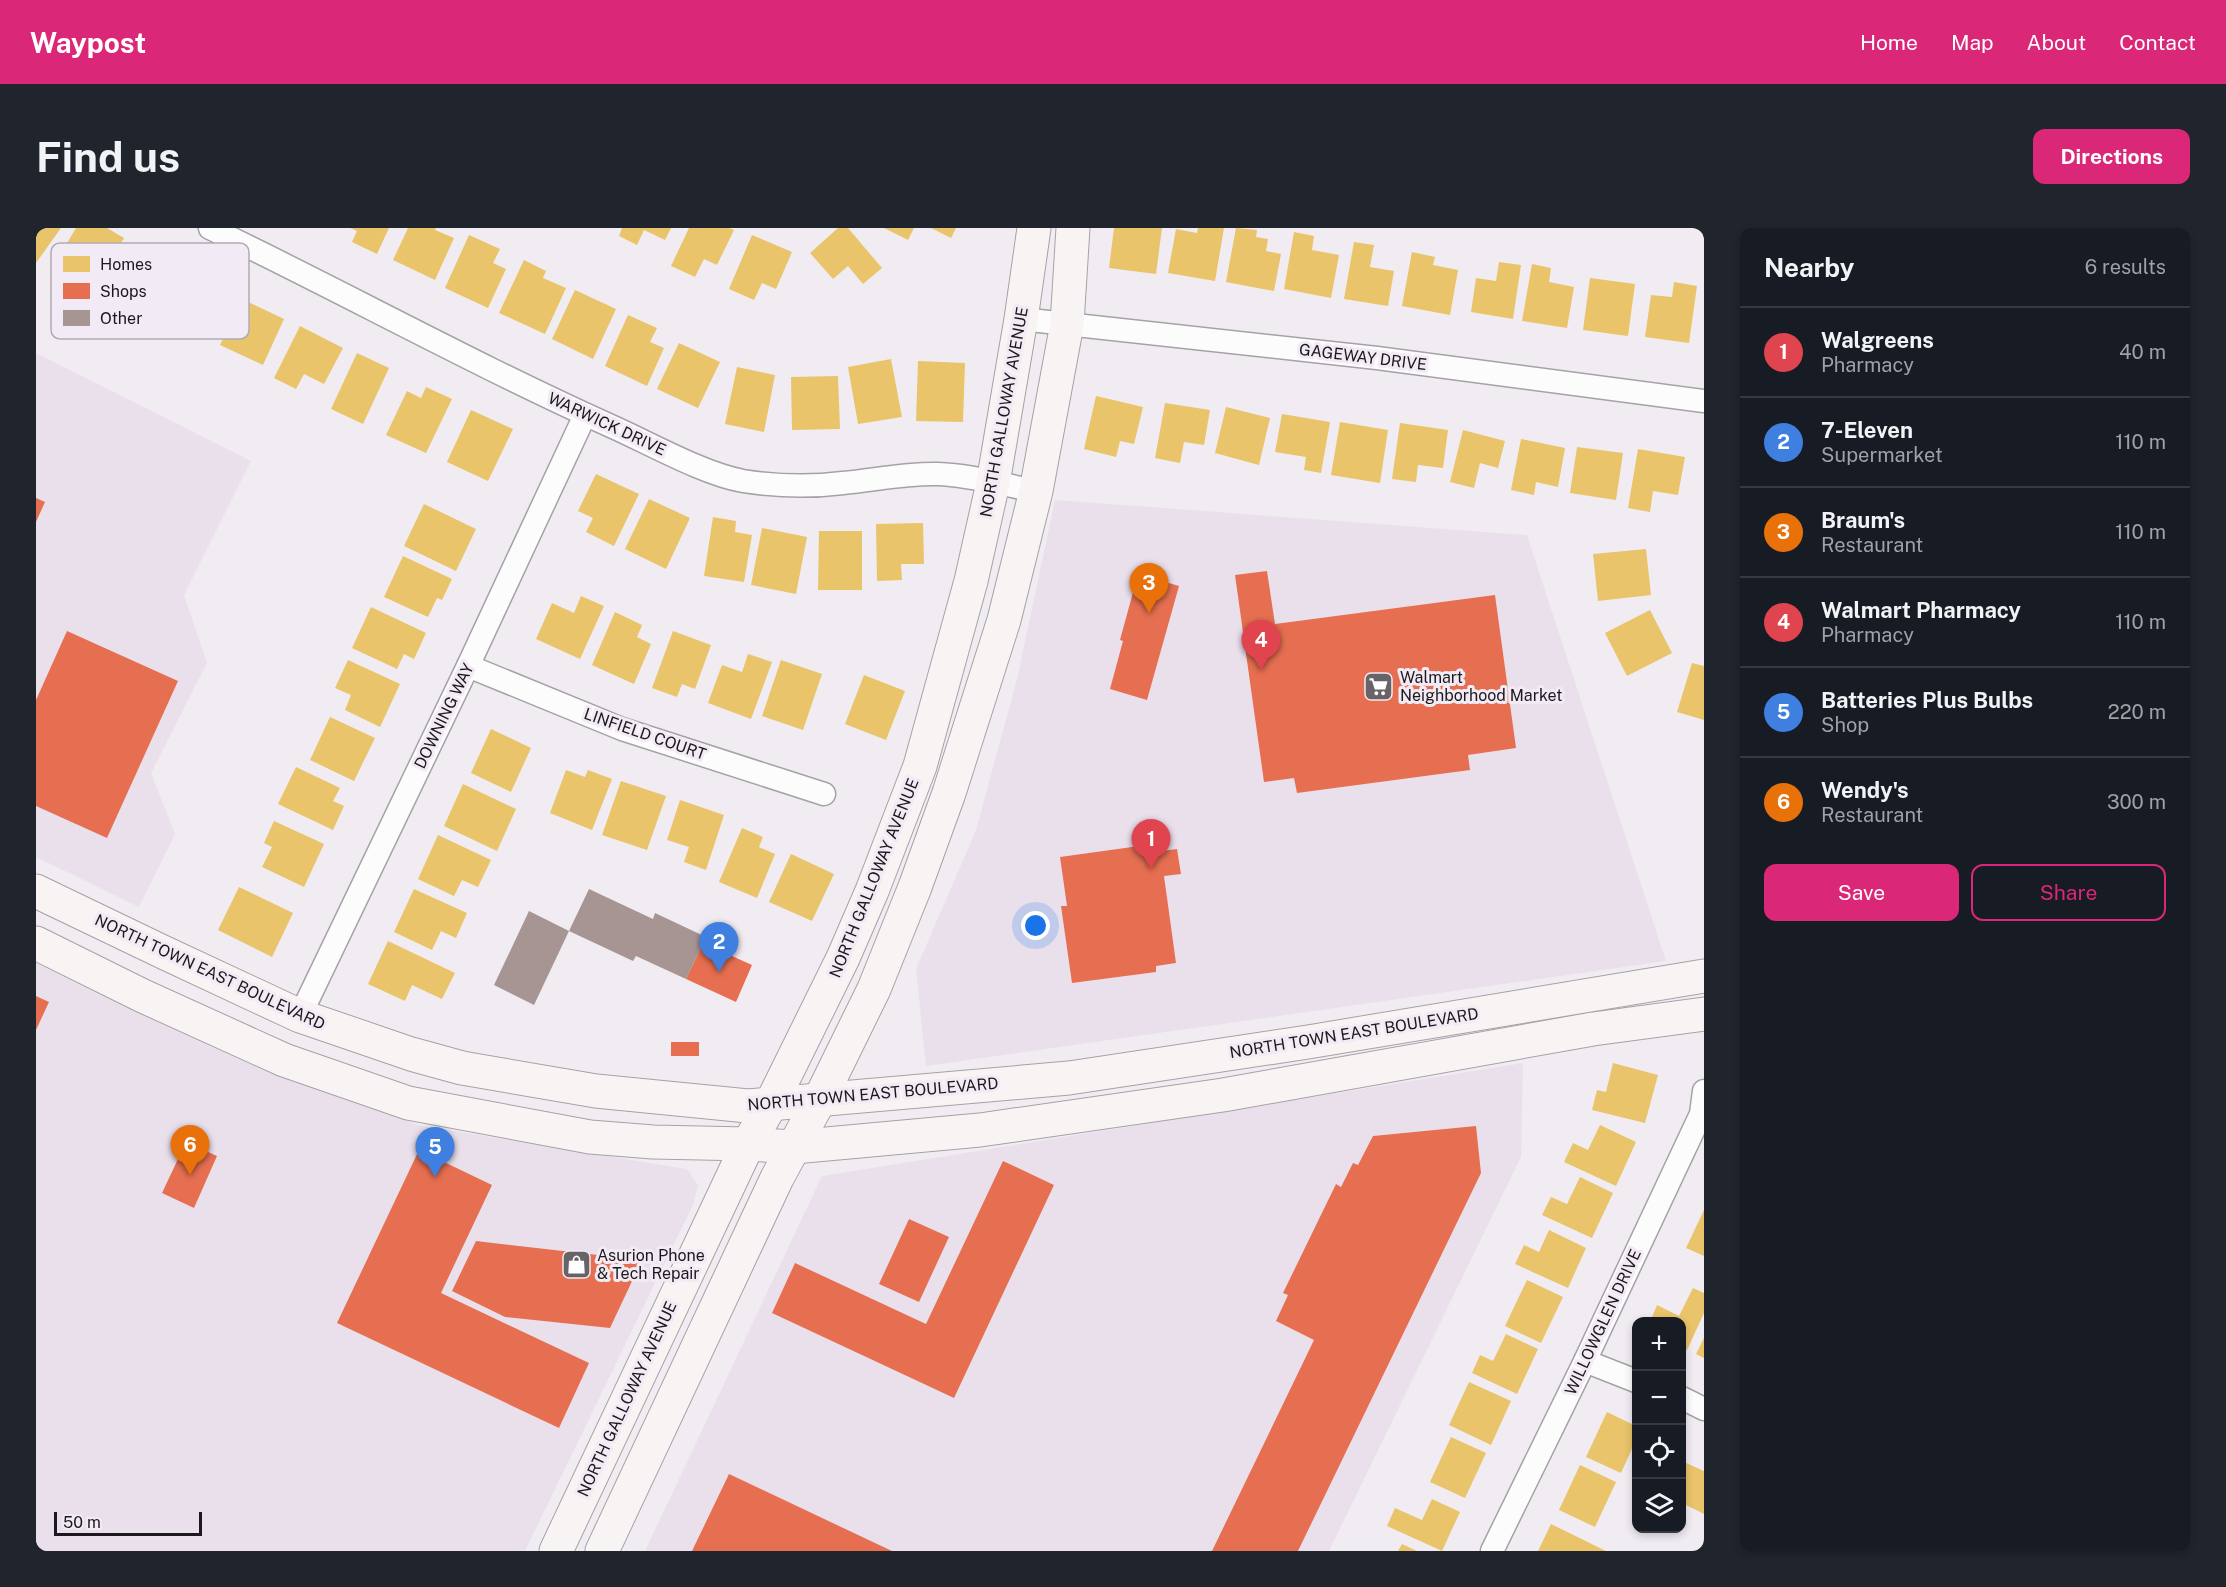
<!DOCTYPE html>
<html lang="en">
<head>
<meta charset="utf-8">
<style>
	:root { --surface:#171b24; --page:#20242c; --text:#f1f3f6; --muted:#9ea1a6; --line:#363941; --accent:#db2777 }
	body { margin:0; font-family:"Public Sans",sans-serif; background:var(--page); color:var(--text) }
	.controls { position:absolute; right:18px; bottom:18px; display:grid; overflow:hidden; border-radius:12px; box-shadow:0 3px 9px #0003 }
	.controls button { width:54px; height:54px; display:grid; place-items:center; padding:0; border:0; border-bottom:2px solid var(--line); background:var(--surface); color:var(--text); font:30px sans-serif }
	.scale { position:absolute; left:18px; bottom:15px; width:148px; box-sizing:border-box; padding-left:6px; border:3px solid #1c191c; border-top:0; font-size:16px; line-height:21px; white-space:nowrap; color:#1c191c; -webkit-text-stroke:4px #f2eaf4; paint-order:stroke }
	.you { position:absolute; left:1000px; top:698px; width:21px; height:21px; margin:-15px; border:4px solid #fff; border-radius:50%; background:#1a73e8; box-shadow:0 0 0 9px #1a73e833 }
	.badge { display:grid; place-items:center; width:39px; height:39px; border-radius:50%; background:var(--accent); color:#fff; font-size:20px; font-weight:700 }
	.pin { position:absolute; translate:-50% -50px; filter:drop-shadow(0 2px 3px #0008) }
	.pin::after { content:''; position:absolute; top:32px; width:21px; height:18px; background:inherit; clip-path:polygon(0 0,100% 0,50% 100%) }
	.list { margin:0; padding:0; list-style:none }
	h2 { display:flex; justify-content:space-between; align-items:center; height:78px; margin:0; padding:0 24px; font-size:26px }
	h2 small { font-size:20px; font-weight:400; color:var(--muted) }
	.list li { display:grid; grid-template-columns:39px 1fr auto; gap:18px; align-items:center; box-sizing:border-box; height:90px; padding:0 24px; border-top:2px solid var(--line) }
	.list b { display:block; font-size:22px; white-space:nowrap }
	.list p { margin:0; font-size:20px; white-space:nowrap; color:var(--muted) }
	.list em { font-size:20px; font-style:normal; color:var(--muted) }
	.actions { display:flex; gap:12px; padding:18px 24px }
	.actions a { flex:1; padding:14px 0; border:2px solid var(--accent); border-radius:12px; text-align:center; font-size:21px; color:var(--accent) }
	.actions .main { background:var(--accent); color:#fff }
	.icon { flex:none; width:33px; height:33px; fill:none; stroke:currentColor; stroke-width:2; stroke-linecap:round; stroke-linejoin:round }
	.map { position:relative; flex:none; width:1668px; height:1323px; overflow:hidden; border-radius:12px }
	header { display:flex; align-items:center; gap:36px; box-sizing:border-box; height:84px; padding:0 30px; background:var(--accent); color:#fff }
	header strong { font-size:28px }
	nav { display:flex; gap:33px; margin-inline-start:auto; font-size:21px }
	.intro { display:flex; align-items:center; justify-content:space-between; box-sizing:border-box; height:144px; padding:0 36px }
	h1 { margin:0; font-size:42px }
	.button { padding:15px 27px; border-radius:12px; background:var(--accent); color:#fff; font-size:21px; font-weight:700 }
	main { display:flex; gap:36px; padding:0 36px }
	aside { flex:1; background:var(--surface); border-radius:12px; box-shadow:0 3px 9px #0003 }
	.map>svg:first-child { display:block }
</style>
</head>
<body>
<header>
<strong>Waypost</strong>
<nav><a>Home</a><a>Map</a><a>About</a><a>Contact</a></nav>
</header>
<div class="intro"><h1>Find us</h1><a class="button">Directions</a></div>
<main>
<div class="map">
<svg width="1668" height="1323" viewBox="0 0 1668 1323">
	<rect width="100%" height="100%" fill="#f1ecf2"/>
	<!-- built -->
	<g fill="#eae0ec">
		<path d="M0 125 215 233 148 367 171 435 115 545 139 606 103 679 0 629Z"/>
		<path d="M1019 272 1491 307 1630 733 890 838 880 741 940 602 981 451Z"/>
		<path d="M0 733 86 774 382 897 651 941 662 957 657 977 489 1323H0Z"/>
		<path d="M1487 835 1485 929 1293 1323H609L786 948Z"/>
	</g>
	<!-- homes -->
	<g fill="#e9c46a">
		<path d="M0 0H25L0 35Z"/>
		<path d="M40 0H71L88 10 59 60 18 37Z"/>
		<path d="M314 0H353L341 26 316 14 321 3Z"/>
		<path d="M372 0H400L399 2 418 10 399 52 357 32Z"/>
		<path d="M586 0H635L629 12 608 2 601 17 583 8Z"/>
		<path d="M653 0H693L698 2 681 37 668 31 659 49 635 38Z"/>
		<path d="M802 0H812L846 40 827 56 812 38 797 51 774 25Z"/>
		<path d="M848 0H878L872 12Z"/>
		<path d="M895 0H920L915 10Z"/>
		<path d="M1078 0H1126L1120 46 1073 40Z"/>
		<path d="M1162 0H1188L1179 53 1132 45 1140 1 1161 5Z"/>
		<path d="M1200 0 1221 2 1220 9 1232 11 1230 23 1245 26 1238 63 1190 54Z"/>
		<path d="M1258 4 1278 8 1276 22 1303 27 1295 70 1248 61Z"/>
		<path d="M433 7 464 21 457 35 470 41 452 80 409 60Z"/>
		<path d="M716 7 756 24 740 61 726 55 718 72 693 61Z"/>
		<path d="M1318 14 1338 17 1334 39 1358 43 1352 78 1308 71Z"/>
		<path d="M1376 24 1399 29 1397 37 1422 42 1414 87 1366 78Z"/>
		<path d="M488 32 510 43 507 50 530 60 509 106 463 85Z"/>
		<path d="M1463 34 1485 37 1477 91 1435 84 1440 50 1460 53Z"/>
		<path d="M1496 36 1515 40 1513 54 1538 59 1531 100 1486 93Z"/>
		<path d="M1554 50 1599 56 1592 108 1547 102Z"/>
		<path d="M1638 54 1661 58 1653 115 1609 109 1615 67 1636 69Z"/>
		<path d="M539 62 580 81 557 131 516 111Z"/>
		<path d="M206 71 248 91 227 137 184 117Z"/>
		<path d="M592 87 621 100 614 114 628 120 611 158 569 138Z"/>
		<path d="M264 98 307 120 288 156 268 146 260 161 238 150Z"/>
		<path d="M643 115 684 134 662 180 621 161Z"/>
		<path d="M321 125 353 140 327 196 295 181Z"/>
		<path d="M855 131 866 189 822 196 812 139Z"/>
		<path d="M882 133 929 135 927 194 880 193Z"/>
		<path d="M701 139 739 147 728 204 689 196Z"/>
		<path d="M802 148 804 201 756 202 755 149Z"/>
		<path d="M390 159 416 171 390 225 350 207 371 163 385 170Z"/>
		<path d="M1060 168 1107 179 1098 216 1084 213 1080 229 1048 221Z"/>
		<path d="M1129 175 1174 182 1168 217 1148 214 1144 235 1119 230Z"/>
		<path d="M1190 179 1234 190 1223 237 1179 225Z"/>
		<path d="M435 182 477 201 452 253 411 234Z"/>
		<path d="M1246 186 1294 194 1285 245 1268 242 1270 229 1239 224Z"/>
		<path d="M1304 194 1352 202 1344 255 1295 247Z"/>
		<path d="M1364 195 1412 202 1407 240 1382 237 1380 254 1356 251Z"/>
		<path d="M1427 202 1469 213 1462 240 1444 235 1438 260 1414 254Z"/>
		<path d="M1485 211 1529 220 1522 259 1500 254 1498 267 1475 262Z"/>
		<path d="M1541 219 1587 225 1580 272 1534 265Z"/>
		<path d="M1602 221 1649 229 1642 267 1617 263 1614 284 1592 280Z"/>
		<path d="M560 246 603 266 578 318 550 304 557 290 542 283Z"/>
		<path d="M613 271 654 290 630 341 589 321Z"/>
		<path d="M388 276 440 301 420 343 368 318Z"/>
		<path d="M677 289 700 293 699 304 716 307 708 354 668 348Z"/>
		<path d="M887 295 888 336H865L866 352 841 353 840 296Z"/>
		<path d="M726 300 771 309 760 366 715 357Z"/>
		<path d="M783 303H826V362H782Z"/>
		<path d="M1610 321 1615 367 1562 373 1557 326Z"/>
		<path d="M367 328 416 351 406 372 401 370 392 389 348 369Z"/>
		<path d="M545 368 568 378 544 431 500 411 516 375 538 385Z"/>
		<path d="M335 379 390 405 378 431 368 426 361 441 316 420Z"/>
		<path d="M1614 382 1636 425 1591 448 1569 405Z"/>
		<path d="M579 384 606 397 601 409 615 416 598 456 556 437Z"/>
		<path d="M637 403 675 417 659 461 646 456 641 469 616 460Z"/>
		<path d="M712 426 736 434 715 491 672 475 686 437 706 444Z"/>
		<path d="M312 432 364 456 344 499 309 482 315 467 299 460Z"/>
		<path d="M745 432 786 446 767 502 726 488Z"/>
		<path d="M1656 435 1668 438V492L1641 484Z"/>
		<path d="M828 447 869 463 850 512 809 496Z"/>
		<path d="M294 489 339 510 318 553 274 532Z"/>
		<path d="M455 501 495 520 475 564 435 545Z"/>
		<path d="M260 539 304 560 297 573 308 578 297 602 242 576Z"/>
		<path d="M530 542 549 549 552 542 576 551 556 602 514 585Z"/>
		<path d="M585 553 630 568 611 622 566 607Z"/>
		<path d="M427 556 480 581 461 623 408 598Z"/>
		<path d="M644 572 688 587 670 642 648 634 653 619 631 612Z"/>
		<path d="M238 593 288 616 268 659 226 639 236 619 228 615Z"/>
		<path d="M706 600 727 609 723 619 739 626 721 670 683 654Z"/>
		<path d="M402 607 455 632 442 659 426 652 418 668 382 651Z"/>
		<path d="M755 626 798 646 776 693 733 674Z"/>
		<path d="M203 659 257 685 236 729 182 702Z"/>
		<path d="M378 661 431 685 420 710 405 703 396 722 358 704Z"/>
		<path d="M352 713 419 745 406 771 376 757 369 773 332 756Z"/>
		<path d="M1577 835 1622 847 1609 895 1556 882 1561 862 1570 864Z"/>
		<path d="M1564 897 1600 914 1580 958 1528 934 1537 915 1552 922Z"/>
		<path d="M1544 949 1577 965 1556 1010 1506 987 1515 969 1531 976Z"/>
		<path d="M1668 982V1028L1650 1020Z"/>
		<path d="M1513 1002 1550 1020 1532 1060 1479 1036 1488 1017 1503 1024Z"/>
		<path d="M1491 1052 1527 1069 1505 1115 1469 1098Z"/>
		<path d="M1657 1060 1668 1065V1085L1651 1122 1646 1119V1094H1614L1621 1077 1643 1088Z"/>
		<path d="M1470 1106 1502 1121 1481 1166 1436 1145 1444 1127 1457 1133Z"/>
		<path d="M1668 1110V1130L1660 1126Z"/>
		<path d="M1433 1154 1475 1173 1455 1217 1413 1197Z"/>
		<path d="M1571 1184 1600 1198V1212L1585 1245 1550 1229Z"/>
		<path d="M1415 1209 1450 1225 1429 1270 1394 1254Z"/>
		<path d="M1648 1234 1668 1243V1286L1646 1275V1239Z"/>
		<path d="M1544 1237 1580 1254 1559 1299 1523 1282Z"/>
		<path d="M1396 1271 1424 1284 1406 1323 1351 1298 1359 1280 1386 1292Z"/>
		<path d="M1515 1296 1570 1323H1502Z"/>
		<path d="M1366 1316 1381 1323H1362Z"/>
	</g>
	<!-- shops -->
	<g fill="#e76f51">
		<path d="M0 270 9 274 0 294Z"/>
		<path d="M1231 343 1239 396 1459 367 1480 520 1432 527 1434 542 1261 565 1258 550 1228 554 1199 347Z"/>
		<path d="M1102 346 1143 358 1111 472 1074 461 1087 413 1084 412Z"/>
		<path d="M31 403 142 453 71 610 0 578V472Z"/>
		<path d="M1125 615 1126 623 1141 621 1145 646 1128 648 1140 735 1120 738V744L1036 755 1025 678H1031L1024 629Z"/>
		<path d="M667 715 716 737 700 774 650 751Z"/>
		<path d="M0 768 13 774 0 802Z"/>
		<rect x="635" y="814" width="28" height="14"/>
		<path d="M1440 898 1445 945 1262 1323H1176L1278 1112 1240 1093 1252 1067 1247 1065 1300 956 1305 959 1317 935 1322 937 1337 908Z"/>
		<path d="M150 914 181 928 158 980 126 965Z"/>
		<path d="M383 922 456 957 405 1065 553 1135 523 1200 301 1095Z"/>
		<path d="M967 933 1018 957 918 1170 736 1085 759 1035 890 1096Z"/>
		<path d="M873 991 913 1009 883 1074 843 1056Z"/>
		<path d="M440 1013 606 1032 574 1100 469 1089 416 1063Z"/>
		<path d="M693 1246 856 1323H656Z"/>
	</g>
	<!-- building -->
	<g fill="#a79594">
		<path d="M553 661 617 691 619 685 670 709 650 751 600 728 597 733 533 703Z"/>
		<path d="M493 683 533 703 498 777 458 757Z"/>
	</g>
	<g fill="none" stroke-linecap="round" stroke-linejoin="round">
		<defs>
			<g id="minor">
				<path d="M174 0C309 65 441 138 577 199 615 216 668 246 707 253 739 258 775 259 807 255 839 252 870 245 902 246 935 247 967 257 1000 263"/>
				<path d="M985 91 1341 130 1668 173"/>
				<path d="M432 438 586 501 788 566"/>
				<path d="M264 788 432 438 549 187"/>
				<path d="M1549 1133 1600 1153"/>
				<path d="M1646 1170 1668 1181"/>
				<path d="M1456 1323 1549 1133 1665 886 1668 863"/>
			</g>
			<g id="secondary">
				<path d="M0 663 129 725 264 788 375 826 426 840 560 863 712 878 1033 850 1272 814 1668 748"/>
				<path d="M0 715 107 768 248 832 372 875 554 909 617 914 712 916 758 919 944 902 1187 867 1557 801 1668 786"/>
				<path d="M520 1323 712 916 734 878 807 730 836 663 884 538 935 353 957 255 985 91 998 0"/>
				<path d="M566 1323 741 950 784 871 838 761 879 659 913 565 968 392 1000 263 1031 96 1037 0"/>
			</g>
		</defs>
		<!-- minor casing -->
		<use href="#minor" stroke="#a5a2a6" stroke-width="25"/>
		<!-- secondary casing -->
		<use href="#secondary" stroke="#a5a2a6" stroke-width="35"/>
		<!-- minor -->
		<use href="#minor" stroke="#fdfcfd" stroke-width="22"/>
		<!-- secondary -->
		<use href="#secondary" stroke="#f8f4f4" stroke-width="33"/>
	</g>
	<!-- icons -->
	<defs>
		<symbol id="supermarket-square" viewBox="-11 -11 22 22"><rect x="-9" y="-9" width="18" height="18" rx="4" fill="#676367" stroke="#f2eaf4"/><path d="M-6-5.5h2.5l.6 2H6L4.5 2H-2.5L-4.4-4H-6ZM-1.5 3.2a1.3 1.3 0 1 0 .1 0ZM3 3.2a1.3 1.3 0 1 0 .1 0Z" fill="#fff"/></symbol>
		<symbol id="shop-square" viewBox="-11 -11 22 22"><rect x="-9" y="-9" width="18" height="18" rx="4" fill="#676367" stroke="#f2eaf4"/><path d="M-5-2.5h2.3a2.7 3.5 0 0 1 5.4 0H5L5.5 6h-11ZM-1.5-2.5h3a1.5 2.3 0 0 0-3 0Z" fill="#fff"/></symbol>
	</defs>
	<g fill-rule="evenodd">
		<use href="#supermarket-square" x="1326" y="442" width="33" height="33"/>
		<use href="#shop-square" x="524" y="1020" width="33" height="33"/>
	</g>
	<g text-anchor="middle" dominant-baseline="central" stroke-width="6" stroke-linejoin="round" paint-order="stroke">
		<!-- street labels -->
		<g font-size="16" fill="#1c191c" stroke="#f2eaf4">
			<text transform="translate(1327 129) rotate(7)">GAGEWAY DRIVE</text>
			<text transform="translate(968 184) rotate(-80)">NORTH GALLOWAY AVENUE</text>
			<text transform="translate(571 196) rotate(25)">WARWICK DRIVE</text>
			<text transform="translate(408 488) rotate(-64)">DOWNING WAY</text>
			<text transform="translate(609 506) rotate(19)">LINFIELD COURT</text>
			<text transform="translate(838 650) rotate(-68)">NORTH GALLOWAY AVENUE</text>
			<text transform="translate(174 744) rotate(25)">NORTH TOWN EAST BOULEVARD</text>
			<text transform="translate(1318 805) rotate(-9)">NORTH TOWN EAST BOULEVARD</text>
			<text transform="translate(837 866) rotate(-5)">NORTH TOWN EAST BOULEVARD</text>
			<text transform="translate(1567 1094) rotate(-65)">WILLOWGLEN DRIVE</text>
			<text transform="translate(591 1171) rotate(-65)">NORTH GALLOWAY AVENUE</text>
		</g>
		<!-- poi labels -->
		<g font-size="16" fill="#1c191c" stroke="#f2eaf4" text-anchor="start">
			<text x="1364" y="449">Walmart<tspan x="1364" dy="18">Neighborhood Market</tspan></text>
			<text x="561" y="1027">Asurion Phone<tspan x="561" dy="18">&amp; Tech Repair</tspan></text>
		</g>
	</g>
	<!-- legend -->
	<rect x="15" y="15" width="198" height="96" rx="9" fill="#f2eaf4" stroke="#b2abb3" stroke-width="1.5"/>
	<rect x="27" y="28" width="27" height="16" fill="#e9c46a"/>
	<rect x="27" y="55" width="27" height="16" fill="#e76f51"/>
	<rect x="27" y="82" width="27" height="16" fill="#a79594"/>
	<g font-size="16" fill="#1c191c">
		<text x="64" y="42">Homes</text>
		<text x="64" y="69">Shops</text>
		<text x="64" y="96">Other</text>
	</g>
</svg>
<div class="controls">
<button>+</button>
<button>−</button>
<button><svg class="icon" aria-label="locate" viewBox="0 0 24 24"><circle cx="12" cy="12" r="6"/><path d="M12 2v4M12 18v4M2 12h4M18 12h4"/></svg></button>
<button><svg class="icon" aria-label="layers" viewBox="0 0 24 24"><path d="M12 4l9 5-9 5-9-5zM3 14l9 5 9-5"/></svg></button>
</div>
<div class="scale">50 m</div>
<div class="you"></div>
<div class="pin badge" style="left:1115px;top:641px;background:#e0444e">1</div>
<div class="pin badge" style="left:683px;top:744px;background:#3f7fe0">2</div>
<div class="pin badge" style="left:1113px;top:385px;background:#e8710a">3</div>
<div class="pin badge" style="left:1225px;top:442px;background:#e0444e">4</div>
<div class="pin badge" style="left:399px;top:949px;background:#3f7fe0">5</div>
<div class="pin badge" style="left:154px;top:947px;background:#e8710a">6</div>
</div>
<aside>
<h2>Nearby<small>6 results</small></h2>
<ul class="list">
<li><span class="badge" style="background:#e0444e">1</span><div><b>Walgreens</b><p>Pharmacy</p></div><em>40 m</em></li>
<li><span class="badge" style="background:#3f7fe0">2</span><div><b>7-Eleven</b><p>Supermarket</p></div><em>110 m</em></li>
<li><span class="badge" style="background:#e8710a">3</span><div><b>Braum's</b><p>Restaurant</p></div><em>110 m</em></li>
<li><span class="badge" style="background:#e0444e">4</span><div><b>Walmart Pharmacy</b><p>Pharmacy</p></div><em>110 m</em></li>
<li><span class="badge" style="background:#3f7fe0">5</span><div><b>Batteries Plus Bulbs</b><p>Shop</p></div><em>220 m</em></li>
<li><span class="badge" style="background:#e8710a">6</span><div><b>Wendy's</b><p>Restaurant</p></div><em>300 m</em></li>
</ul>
<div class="actions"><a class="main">Save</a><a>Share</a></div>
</aside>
</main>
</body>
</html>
